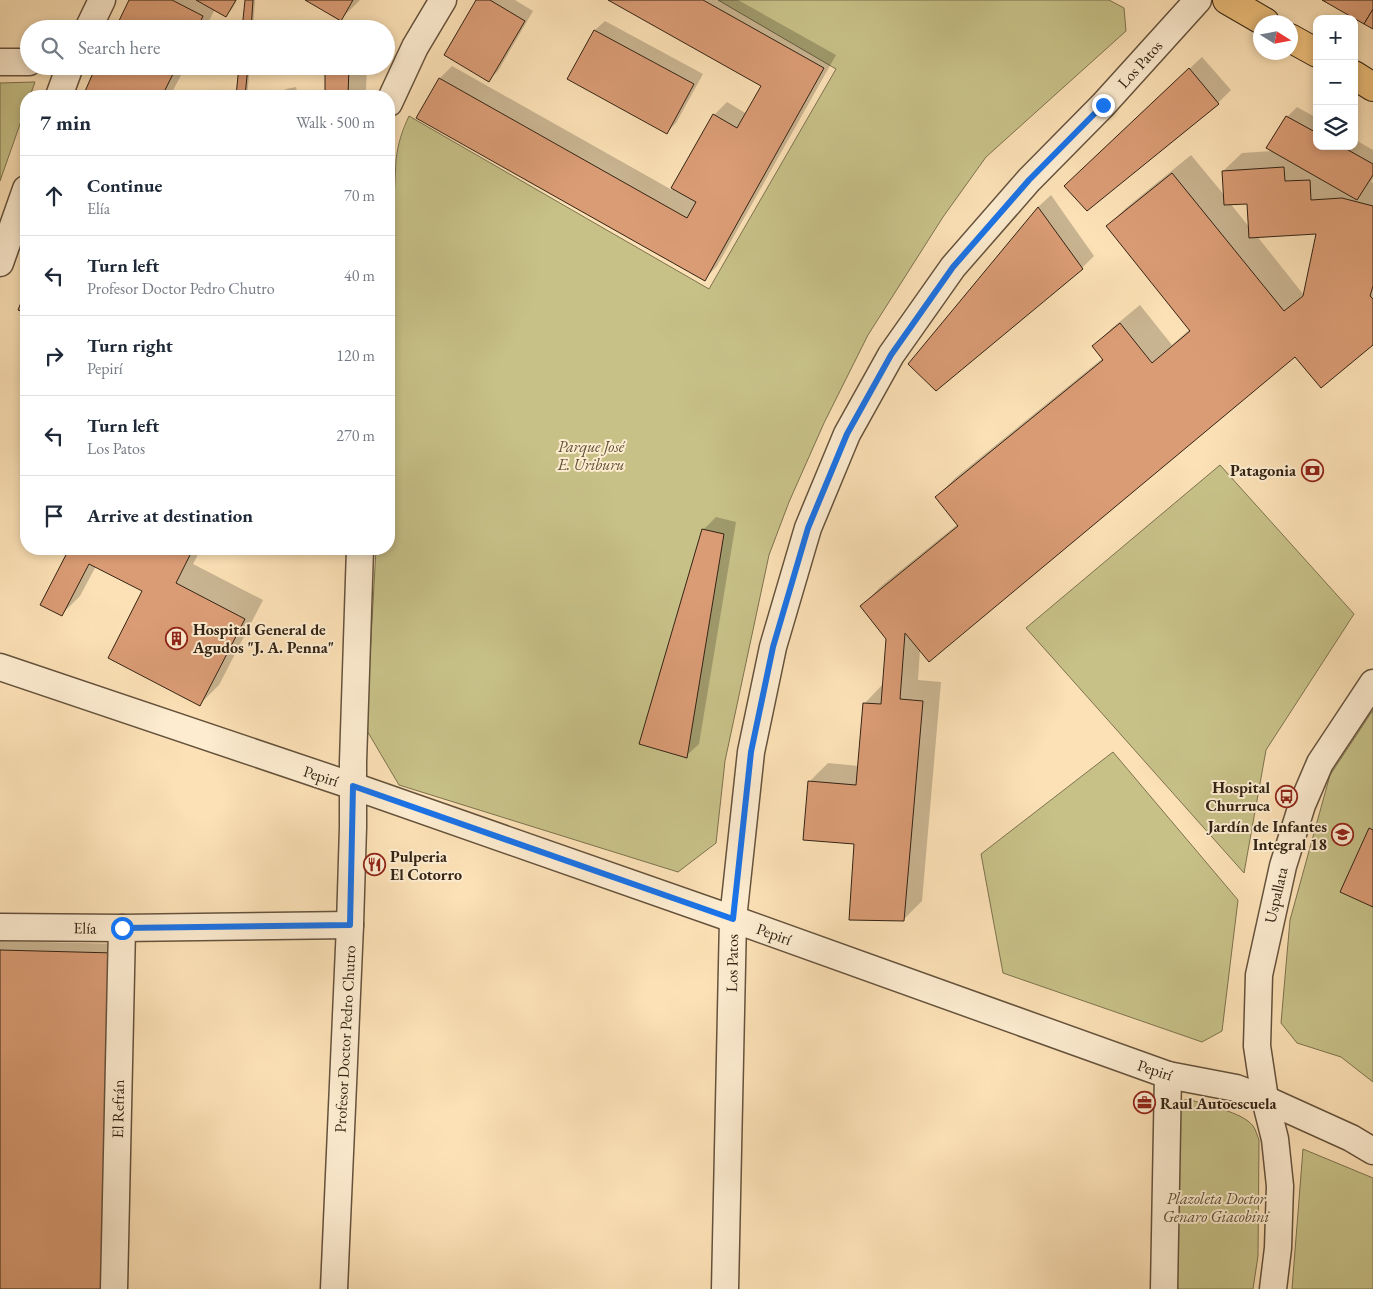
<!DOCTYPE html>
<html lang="en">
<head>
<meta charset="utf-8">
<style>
	:root { --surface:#fff; --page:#f2f2f3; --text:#1f2937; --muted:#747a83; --line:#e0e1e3 }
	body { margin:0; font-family:"EB Garamond",serif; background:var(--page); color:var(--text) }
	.controls { position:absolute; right:15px; top:15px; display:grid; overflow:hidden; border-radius:10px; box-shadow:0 2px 8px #0003 }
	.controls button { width:45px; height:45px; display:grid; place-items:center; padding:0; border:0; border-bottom:1px solid var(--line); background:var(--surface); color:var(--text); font:25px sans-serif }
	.compass { position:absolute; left:1253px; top:15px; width:45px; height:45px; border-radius:50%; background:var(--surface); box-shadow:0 2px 8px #0003; rotate:101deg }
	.stop { position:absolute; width:15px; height:15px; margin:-11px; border:4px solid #1a73e8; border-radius:50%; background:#fff }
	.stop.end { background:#1a73e8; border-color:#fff; box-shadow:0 1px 5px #0008 }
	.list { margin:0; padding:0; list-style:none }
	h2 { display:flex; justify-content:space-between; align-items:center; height:65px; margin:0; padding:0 20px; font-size:21px }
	h2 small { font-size:16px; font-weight:400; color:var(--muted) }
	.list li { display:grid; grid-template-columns:32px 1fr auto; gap:15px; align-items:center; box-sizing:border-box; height:80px; padding:0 20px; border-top:1px solid var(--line) }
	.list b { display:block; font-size:19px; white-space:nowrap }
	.list p { margin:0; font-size:16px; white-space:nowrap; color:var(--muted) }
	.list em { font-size:16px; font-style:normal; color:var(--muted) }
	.icon { flex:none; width:28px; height:28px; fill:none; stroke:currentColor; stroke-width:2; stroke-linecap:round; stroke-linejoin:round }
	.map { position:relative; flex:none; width:1373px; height:1289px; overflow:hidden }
	.search { position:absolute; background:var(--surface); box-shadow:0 2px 8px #0003; left:20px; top:20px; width:375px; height:55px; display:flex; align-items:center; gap:12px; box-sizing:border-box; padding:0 18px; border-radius:28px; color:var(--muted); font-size:19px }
	.panel { position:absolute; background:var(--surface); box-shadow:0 2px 8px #0003; left:20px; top:90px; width:375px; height:465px; border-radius:20px }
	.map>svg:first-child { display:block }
</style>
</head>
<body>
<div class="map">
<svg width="1373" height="1289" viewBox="0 0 1373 1289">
	<rect width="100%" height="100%" fill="#fce1b6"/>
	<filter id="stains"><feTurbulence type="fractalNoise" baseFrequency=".004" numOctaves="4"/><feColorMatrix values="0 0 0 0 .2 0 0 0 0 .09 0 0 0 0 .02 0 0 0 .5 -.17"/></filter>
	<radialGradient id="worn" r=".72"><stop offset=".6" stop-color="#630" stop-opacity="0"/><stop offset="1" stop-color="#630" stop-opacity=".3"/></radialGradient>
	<!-- green -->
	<g fill="#c7c188" stroke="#7d724e">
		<path d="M718 0H1109L1124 8 1126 31 986 157 943 217 868 335 824 423 789 502 769 555 725 761 716 843 678 872 399 785 366 729 376 549H389V302L396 160C398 143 402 131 409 116L709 289 836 69Z"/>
		<path d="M35 82 30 96H26V107L0 181V83Z"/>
		<path d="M1220 465 1354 614 1266 750 1244 873 1026 628Z"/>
		<path d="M1373 710V1082L1341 1057 1297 1043 1281 1023 1290 920 1330 775Z"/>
		<path d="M1113 752 1238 900 1222 1031 1202 1042 1003 973 981 854Z"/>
		<path d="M1188 1099C1205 1105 1243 1112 1253 1126 1256 1130 1257 1135 1259 1140L1258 1256 1253 1289H1172L1178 1105 1182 1101Z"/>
		<path d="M1303 1149 1373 1178V1289H1292Z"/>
	</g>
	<!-- shadow -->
	<g fill="#0003" fill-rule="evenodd">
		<path d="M130 0H237L232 9 226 15 215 9 205 29H116Z"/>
		<path d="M246 0H255L253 29H243Z"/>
		<path d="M308 0H360L341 19Z"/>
		<path d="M477 0H515L533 11 498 71 489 80Z"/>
		<path d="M610 0H738L836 55 717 266 705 279 440 78 452 66 672 190 714 115 727 102 747 114 762 86Z"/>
		<path d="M605 21 703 74 676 123 667 132 569 79 595 30Z"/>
		<path d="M1202 57 1231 90 1218 103 1079 173Z"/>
		<path d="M98 66H186L170 96H84Z"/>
		<path d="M240 66H250L247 96H238Z"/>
		<path d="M326 66H367L366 90 360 96H326Z"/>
		<path d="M296 87 298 96H279L286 89Z"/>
		<path d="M1297 107 1317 118V146H1354V139L1373 150V178L1371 182 1373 183V344L1296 355 920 649 918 680 941 682 922 901 904 919 855 843 809 782 828 763 859 766 865 703 883 684 888 639 862 606 880 587 958 524 937 497 955 478 1103 358 1094 346 1112 328 1140 305 1172 345 1190 329 1107 227 1126 208 1191 155 1225 196 1223 171 1242 153 1273 151 1268 148 1287 117ZM1248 202 1249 227 1230 203ZM1318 233 1305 292 1303 294 1257 236Z"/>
		<path d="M1051 195 1094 256 1082 268 909 364 1038 207Z"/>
		<path d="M716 517 736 522 699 744 686 756 703 530Z"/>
		<path d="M70 549H201L193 564 263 600 219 685 200 704 144 591 96 566 80 596 62 614 42 604Z"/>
		<path d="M0 941 123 944 0 1289Z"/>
	</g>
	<!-- building -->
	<g fill="#da9c75" stroke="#332314">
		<path d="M129 0H172L203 16 197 29H115Z"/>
		<path d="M196 0H236L226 17Z"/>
		<path d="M245 0H253L251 29H242Z"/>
		<path d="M305 0H353L341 21Z"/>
		<path d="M476 0H490L525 21 489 82 444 55Z"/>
		<path d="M608 0H703L824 68 705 281 416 118 439 78 687 218 696 202 671 188 713 114 737 128 761 86Z"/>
		<path d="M1322 0H1373V9L1364 24Z"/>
		<path d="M1373 9V29L1364 24Z"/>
		<path d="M594 30 694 84 667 134 567 79Z"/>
		<path d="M96 66H177L162 96H83Z"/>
		<path d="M239 66H248L245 96H236Z"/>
		<path d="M325 66H349L348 96H325Z"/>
		<path d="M1189 68 1219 104 1087 211 1064 186Z"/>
		<path d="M1286 116 1317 133V146H1341L1373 164V175L1357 200 1266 148Z"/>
		<path d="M1284 167 1285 181 1310 180 1311 200 1342 198 1373 206V286L1370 296 1373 299V345L1321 388 1295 357 929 662 905 633 900 699 923 701 904 921 849 920 854 844 803 840 808 781 856 785 863 703 881 704 886 639 860 606 958 526 935 497 1103 360 1092 346 1120 323 1152 363 1190 331 1106 226 1172 173 1284 311 1303 296 1316 234 1249 238 1247 204 1224 205 1222 171Z"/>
		<path d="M1038 207 1083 269 936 391 908 364Z"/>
		<path d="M26 290V313L18 310Z"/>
		<path d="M702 529 724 534 687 758 639 744Z"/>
		<path d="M69 549H121L128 552 129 549H193L176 583 245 619 200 706 108 658 142 591 89 564 62 616 40 605Z"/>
		<path d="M1369 828 1373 830V907L1340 892Z"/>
		<path d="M0 950 114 953 108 1289H0Z"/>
	</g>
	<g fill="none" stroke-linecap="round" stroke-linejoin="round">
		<defs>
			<g id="minor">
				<path d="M88 29 102 0"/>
				<path d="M0 62H29"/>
				<path d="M59 96 70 66"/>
				<path d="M389 103 415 47 443 0"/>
				<path d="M0 263 26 189"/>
				<path d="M0 667 353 786 733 919 1168 1075 1236 1088 1265 1099 1351 1138 1373 1151"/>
				<path d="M0 927 122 928 350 925"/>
				<path d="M114 1289 122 928"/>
				<path d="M334 1289 350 925 353 827V762L360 549"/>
				<path d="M725 1289 733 919 751 752 773 647 808 528 847 434 891 355 953 267 1029 180 1103 105 1198 0"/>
				<path d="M1164 1289 1168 1075"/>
				<path d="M1273 1289 1278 1248 1280 1186 1275 1139 1265 1099 1257 1046 1259 975 1283 866 1302 805 1320 763 1373 683"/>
			</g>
			<g id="major">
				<path d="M1227 0 1265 22"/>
				<path d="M1290 38 1317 53"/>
				<path d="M1354 75 1373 87"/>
			</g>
		</defs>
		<!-- minor casing -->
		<use href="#minor" stroke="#65523c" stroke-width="29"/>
		<!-- major casing -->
		<use href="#major" stroke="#332314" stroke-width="30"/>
		<!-- minor -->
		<use href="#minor" stroke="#fdecd0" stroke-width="26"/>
		<!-- major -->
		<use href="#major" stroke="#eec07b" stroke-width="28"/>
	</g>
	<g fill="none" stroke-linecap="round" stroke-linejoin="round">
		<!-- route -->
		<path stroke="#1a73e8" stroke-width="6" d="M122 928 350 925 353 786 733 919 751 752 773 647 808 528 847 434 891 355 953 267 1029 180 1103 105"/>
	</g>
	<!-- icons -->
	<defs>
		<symbol id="bank-ring" viewBox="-11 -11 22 22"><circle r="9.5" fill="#fdecd0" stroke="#8f2418" stroke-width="1.5"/><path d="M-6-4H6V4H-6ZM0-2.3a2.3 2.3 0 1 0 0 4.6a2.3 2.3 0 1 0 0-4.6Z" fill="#8f2418"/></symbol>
		<symbol id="building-ring" viewBox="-11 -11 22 22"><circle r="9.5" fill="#fdecd0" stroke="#8f2418" stroke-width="1.5"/><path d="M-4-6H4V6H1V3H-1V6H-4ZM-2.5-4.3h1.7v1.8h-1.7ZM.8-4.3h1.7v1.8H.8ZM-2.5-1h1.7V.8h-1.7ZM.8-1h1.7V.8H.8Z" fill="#8f2418"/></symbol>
		<symbol id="bus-ring" viewBox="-11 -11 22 22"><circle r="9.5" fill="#fdecd0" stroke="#8f2418" stroke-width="1.5"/><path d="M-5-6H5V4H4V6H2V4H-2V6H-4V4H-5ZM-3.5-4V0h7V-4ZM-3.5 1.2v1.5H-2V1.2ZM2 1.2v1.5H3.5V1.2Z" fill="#8f2418"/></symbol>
		<symbol id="school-ring" viewBox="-11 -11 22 22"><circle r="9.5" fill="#fdecd0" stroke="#8f2418" stroke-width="1.5"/><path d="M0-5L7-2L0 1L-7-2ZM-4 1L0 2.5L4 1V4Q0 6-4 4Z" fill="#8f2418"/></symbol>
		<symbol id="restaurant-ring" viewBox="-11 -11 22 22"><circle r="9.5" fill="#fdecd0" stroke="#8f2418" stroke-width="1.5"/><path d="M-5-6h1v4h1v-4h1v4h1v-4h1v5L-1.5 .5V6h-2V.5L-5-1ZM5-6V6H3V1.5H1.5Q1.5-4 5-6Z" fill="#8f2418"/></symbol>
		<symbol id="office-ring" viewBox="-11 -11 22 22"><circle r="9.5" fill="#fdecd0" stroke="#8f2418" stroke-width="1.5"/><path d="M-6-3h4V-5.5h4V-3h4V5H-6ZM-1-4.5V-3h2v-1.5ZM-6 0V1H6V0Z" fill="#8f2418"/></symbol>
	</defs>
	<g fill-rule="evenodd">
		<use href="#bank-ring" x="1300" y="458" width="25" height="25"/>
		<use href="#building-ring" x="164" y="626" width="25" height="25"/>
		<use href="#bus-ring" x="1274" y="784" width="25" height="25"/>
		<use href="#school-ring" x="1330" y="822" width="25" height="25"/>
		<use href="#restaurant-ring" x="362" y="852" width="25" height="25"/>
		<use href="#office-ring" x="1132" y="1090" width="25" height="25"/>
	</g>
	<g text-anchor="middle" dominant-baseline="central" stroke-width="4" stroke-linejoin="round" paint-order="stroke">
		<!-- street labels -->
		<g font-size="16" fill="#332314" stroke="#fdecd0">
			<text transform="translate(1140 64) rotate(-48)">Los Patos</text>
			<text transform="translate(321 776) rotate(18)">Pepirí</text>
			<text transform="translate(1276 895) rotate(-77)">Uspallata</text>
			<text transform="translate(85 928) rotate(1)">Elía</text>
			<text transform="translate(774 934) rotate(20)">Pepirí</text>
			<text transform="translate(732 963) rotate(-89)">Los Patos</text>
			<text transform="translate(345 1039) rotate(-87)">Profesor Doctor Pedro Chutro</text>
			<text transform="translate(1155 1070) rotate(18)">Pepirí</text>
			<text transform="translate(118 1109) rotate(-89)">El Refrán</text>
		</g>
		<!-- park labels -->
		<g font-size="16" font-style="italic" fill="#5f5237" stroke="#fdecd0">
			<text x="591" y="446">Parque José<tspan x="591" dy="18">E. Uriburu</tspan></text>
			<text x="1216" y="1198">Plazoleta Doctor<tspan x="1216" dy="18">Genaro Giacobini</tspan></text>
		</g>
		<!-- poi labels -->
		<g font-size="16" font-weight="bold" fill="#332314" stroke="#fdecd0" text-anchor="end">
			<text x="1296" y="470">Patagonia</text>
			<text x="193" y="629" text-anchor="start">Hospital General de<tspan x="193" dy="18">Agudos "J. A. Penna"</tspan></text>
			<text x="1270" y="787">Hospital<tspan x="1270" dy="18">Churruca</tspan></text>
			<text x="1327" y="826">Jardín de Infantes<tspan x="1327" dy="18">Integral 18</tspan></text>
			<text x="390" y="856" text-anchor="start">Pulperia<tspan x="390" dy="18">El Cotorro</tspan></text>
			<text x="1160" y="1103" text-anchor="start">Raul Autoescuela</text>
		</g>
	</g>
	<rect width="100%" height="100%" filter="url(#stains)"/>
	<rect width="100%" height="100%" fill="url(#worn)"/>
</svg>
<div class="controls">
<button>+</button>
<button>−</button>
<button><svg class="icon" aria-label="layers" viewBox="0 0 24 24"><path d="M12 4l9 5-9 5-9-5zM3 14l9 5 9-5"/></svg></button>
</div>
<svg class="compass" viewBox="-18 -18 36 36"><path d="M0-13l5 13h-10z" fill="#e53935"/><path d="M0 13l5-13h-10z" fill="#747a83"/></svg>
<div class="stop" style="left:122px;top:928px"></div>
<div class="stop end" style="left:1103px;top:105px"></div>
<div class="search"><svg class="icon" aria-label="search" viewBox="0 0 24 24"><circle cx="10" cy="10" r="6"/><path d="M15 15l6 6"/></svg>Search here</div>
<section class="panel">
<h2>7 min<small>Walk · 500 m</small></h2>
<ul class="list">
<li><svg class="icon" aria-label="ahead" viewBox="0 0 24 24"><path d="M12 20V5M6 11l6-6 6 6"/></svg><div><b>Continue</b><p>Elía</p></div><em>70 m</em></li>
<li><svg class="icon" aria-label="left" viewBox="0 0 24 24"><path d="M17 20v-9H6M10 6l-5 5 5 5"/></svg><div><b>Turn left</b><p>Profesor Doctor Pedro Chutro</p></div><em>40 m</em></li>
<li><svg class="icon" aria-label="right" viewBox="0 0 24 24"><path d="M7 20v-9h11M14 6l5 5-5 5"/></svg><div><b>Turn right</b><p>Pepirí</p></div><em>120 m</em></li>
<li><svg class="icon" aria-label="left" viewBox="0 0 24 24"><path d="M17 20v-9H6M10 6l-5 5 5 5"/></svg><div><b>Turn left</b><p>Los Patos</p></div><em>270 m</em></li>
<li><svg class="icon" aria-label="arrive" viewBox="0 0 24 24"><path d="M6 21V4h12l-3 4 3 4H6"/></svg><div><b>Arrive at destination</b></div></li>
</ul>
</section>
</div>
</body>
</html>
